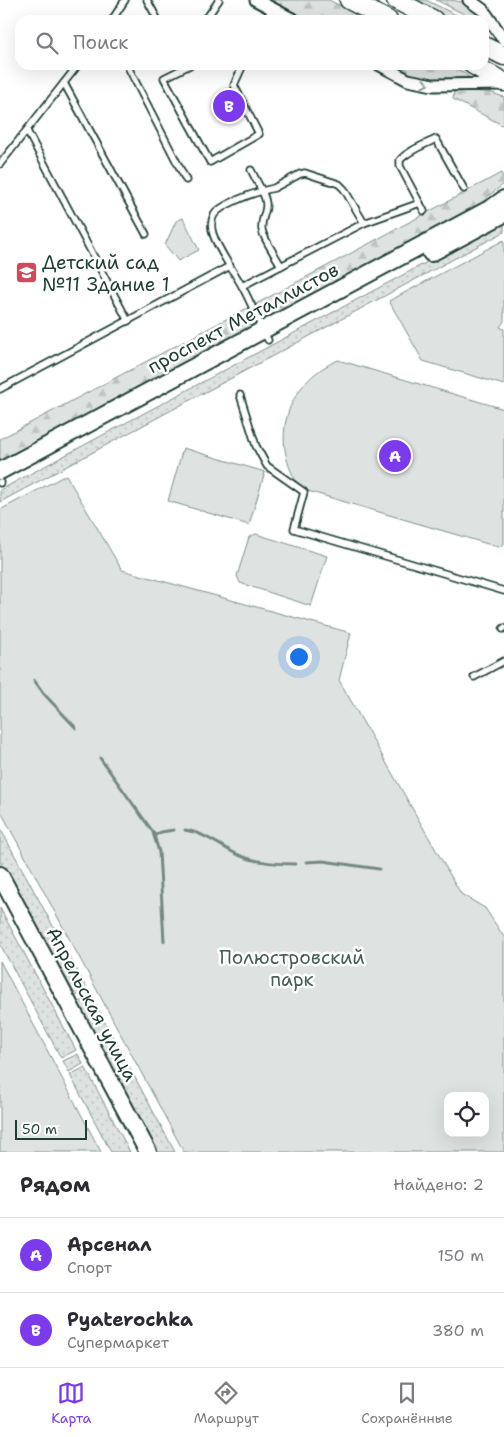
<!DOCTYPE html>
<html lang="ru">
<head>
<meta charset="utf-8">
<style>
	:root { --surface:#fff; --page:#f7f7f7; --text:#2b2b33; --muted:#7c7c81; --line:#e1e1e2; --accent:#7c3aed }
	body { margin:0; font-family:"Shantell Sans",sans-serif; background:var(--page); color:var(--text) }
	.controls { position:absolute; right:15px; bottom:15px; display:grid; overflow:hidden; border-radius:10px; box-shadow:0 5px 20px #0002 }
	.controls button { width:45px; height:45px; display:grid; place-items:center; padding:0; border:0; border-bottom:1px solid var(--line); background:var(--surface); color:var(--text); font:25px sans-serif }
	.scale { position:absolute; left:15px; bottom:12px; width:72px; box-sizing:border-box; padding-left:5px; border:2px solid #1f3d34; border-top:0; font-size:14px; line-height:18px; white-space:nowrap; color:#1f3d34; -webkit-text-stroke:4px #fff; paint-order:stroke }
	.you { position:absolute; left:298px; top:656px; width:18px; height:18px; margin:-12px; border:4px solid #fff; border-radius:50%; background:#1a73e8; box-shadow:0 0 0 8px #1a73e833 }
	.badge { display:grid; place-items:center; width:32px; height:32px; border-radius:50%; background:var(--accent); color:#fff; font-size:16px; font-weight:700 }
	.pin { position:absolute; translate:-50% -50%; border:2px solid #fff; box-shadow:0 1px 5px #0006 }
	.list { margin:0; padding:0; list-style:none }
	h2 { display:flex; justify-content:space-between; align-items:center; height:65px; margin:0; padding:0 20px; font-size:21px }
	h2 small { font-size:16px; font-weight:400; color:var(--muted) }
	.list li { display:grid; grid-template-columns:32px 1fr auto; gap:15px; align-items:center; box-sizing:border-box; height:75px; padding:0 20px; border-top:1px solid var(--line) }
	.list b { display:block; font-size:19px; white-space:nowrap }
	.list p { margin:0; font-size:16px; white-space:nowrap; color:var(--muted) }
	.list em { font-size:16px; font-style:normal; color:var(--muted) }
	.icon { flex:none; width:28px; height:28px; fill:none; stroke:currentColor; stroke-width:2; stroke-linecap:round; stroke-linejoin:round }
	.map { position:relative; flex:none; width:504px; height:1152px; overflow:hidden }
	.search { position:absolute; background:var(--surface); box-shadow:0 5px 20px #0002; left:15px; right:15px; top:15px; height:55px; display:flex; align-items:center; gap:12px; box-sizing:border-box; padding:0 18px; border-radius:15px; color:var(--muted); font-size:19px }
	.sheet { height:215px; background:var(--surface) }
	nav { display:flex; justify-content:space-around; align-items:center; box-sizing:border-box; height:70px; border-top:1px solid var(--line); background:var(--surface); font-size:14px; color:var(--muted) }
	nav a { display:grid; justify-items:center; gap:2px }
	nav .on { color:var(--accent) }
	.map>svg:first-child { display:block }
</style>
</head>
<body>
<div class="map">
<svg width="504" height="1152" viewBox="0 0 504 1152">
	<defs>
		<pattern id="grass-dots" width="8" height="8" patternUnits="userSpaceOnUse" patternTransform="scale(1.25)"><rect width="8" height="8" fill="#dee3e2"/><path d="M2 2h.1M6 6h.1" fill="none" stroke="#bec4c2" stroke-width="1.8" stroke-linecap="round"/></pattern>
		<pattern id="forest-firs" width="22" height="20" patternUnits="userSpaceOnUse" patternTransform="scale(1.25)"><rect width="22" height="20" fill="#dee3e2"/><path d="M5 1l3.5 6h-7zM16 11l3.5 6h-7z" fill="#bec4c2"/></pattern>
	</defs>
	<rect width="100%" height="100%" fill="#fff"/>
	<filter id="ink" filterUnits="userSpaceOnUse"><feTurbulence type="fractalNoise" baseFrequency=".02" numOctaves="2"/><feDisplacementMap in="SourceGraphic" scale="10" xChannelSelector="R" yChannelSelector="G"/><feConvolveMatrix kernelMatrix="1 2 1 2 8 2 1 2 1" color-interpolation-filters="sRGB"/></filter>
	<g filter="url(#ink)">
		<!-- grass -->
		<g fill="url(#grass-dots)" stroke="#7e908b">
			<path d="M504 221V232L0 502V490Z"/>
			<path d="M0 828 87 989 73 998 0 862Z"/>
			<path d="M0 908 76 1050 61 1058 0 944Z"/>
			<path d="M91 995 110 1032 94 1040 75 1004Z"/>
			<path d="M111 1034 118 1046 102 1054 96 1043Z"/>
			<path d="M119 1048 175 1152H155L104 1057Z"/>
			<path d="M78 1054 83 1064 69 1072 63 1061Z"/>
			<path d="M85 1067 130 1152H111L70 1075Z"/>
		</g>
		<!-- forest -->
		<g fill="url(#forest-firs)" stroke="#7e908b">
			<path d="M267 0H329L368 20H305Z"/>
			<path d="M409 0H426L466 20H448Z"/>
			<path d="M436 0C456 0 470 0 482 18L466 15Z"/>
			<path d="M391 65H453L470 78 471 80 435 81 410 75Z"/>
			<path d="M454 91 489 92 504 97V126L453 99Z"/>
			<path d="M501 173 504 179V184L487 197 478 209 264 323 256 304Z"/>
			<path d="M249 307 258 327 0 465V439Z"/>
		</g>
		<!-- green -->
		<g fill="#dee3e2" stroke="#7e908b" fill-rule="evenodd">
			<path d="M183 218 199 250 178 261 165 245 176 221Z"/>
			<path d="M504 240V321L500 327 504 329V385L423 361 389 301Z"/>
			<path d="M338 360 504 409V544L498 547 301 489C268 442 285 383 338 360Z"/>
			<path d="M183 448 265 472 249 525 168 501Z"/>
			<path d="M66 475 122 570 351 633 339 680 461 894 485 908 504 937V1152H184L0 810V510ZM448 1096H485V1133H448Z"/>
			<path d="M256 534 327 556 311 606 240 583 237 576 249 537Z"/>
			<path d="M0 961 101 1152H0Z"/>
		</g>
		<g fill="none" stroke-linecap="round" stroke-linejoin="round">
			<!-- stream -->
			<g stroke="#758883" stroke-width="3">
				<path d="M34 680 44 694 76 728"/>
				<path d="M100 758 153 832 159 852 164 941"/>
				<path d="M185 830C206 833 222 848 241 856 258 863 277 864 295 864"/>
				<path d="M154 836 161 832 174 830"/>
				<path d="M306 862 323 861 379 869"/>
			</g>
			<defs>
				<g id="lane">
					<path d="M147 0 158 20"/>
					<path d="M112 20 125 0"/>
					<path d="M201 20 208 16 219 0"/>
					<path d="M266 20 272 8"/>
					<path d="M127 65 186 180"/>
					<path d="M190 65 164 78 210 162 259 134 234 85 243 65"/>
					<path d="M64 83 146 234"/>
					<path d="M27 131 128 321"/>
					<path d="M0 164 78 65"/>
					<path d="M424 211 400 166V160C409 150 424 145 436 139L464 189"/>
					<path d="M364 223 420 203"/>
					<path d="M242 286 364 223 344 189 339 184 305 173 300 174 274 188 262 191 251 170"/>
					<path d="M268 340C259 323 252 305 243 288 234 271 219 252 213 234 211 228 211 220 214 215 220 205 251 194 262 191 272 212 260 213 262 230 264 240 276 256 281 266"/>
					<path d="M0 389 230 266"/>
					<path d="M240 395 256 446 267 466 304 492 294 529 504 591"/>
					<path d="M0 482V483"/>
					<path d="M503 629 504 628"/>
					<path d="M474 677 504 661"/>
				</g>
				<g id="street">
					<path d="M256 0 294 20"/>
					<path d="M469 0 483 10 504 40"/>
					<path d="M380 65 408 80 433 85 504 84"/>
				</g>
				<g id="secondary">
					<path d="M431 253 504 214"/>
					<path d="M0 471 493 207 504 199"/>
					<path d="M0 875 148 1152"/>
				</g>
				<g id="primary">
					<path d="M349 0 388 20"/>
					<path d="M396 0 434 20"/>
					<path d="M484 46 504 56"/>
					<path d="M473 65 504 82"/>
				</g>
			</defs>
			<!-- lane casing -->
			<use href="#lane" stroke="#1f3d34" stroke-width="9"/>
			<!-- street casing -->
			<use href="#street" stroke="#1f3d34" stroke-width="15"/>
			<!-- secondary casing -->
			<use href="#secondary" stroke="#1f3d34" stroke-width="20"/>
			<!-- primary casing -->
			<use href="#primary" stroke="#1f3d34" stroke-width="21"/>
			<!-- lane -->
			<use href="#lane" stroke="#fff" stroke-width="5.5"/>
			<!-- street -->
			<use href="#street" stroke="#fff" stroke-width="11"/>
			<!-- secondary -->
			<use href="#secondary" stroke="#fff" stroke-width="16"/>
			<!-- primary -->
			<use href="#primary" stroke="#fff" stroke-width="18"/>
		</g>
		<!-- one-way arrows -->
		<defs><path id="oneway-chevron" d="M-2-3.5L2.5 0L-2 3.5" fill="none" stroke-width="1.6" stroke-linecap="round" stroke-linejoin="round" transform="scale(1.25)"/></defs>
		<use stroke="#8f9e9a" href="#oneway-chevron" transform="translate(425 84) rotate(12)"/>
	</g>
	<!-- icons -->
	<defs>
		<symbol id="school-square" viewBox="-11 -11 22 22"><rect x="-9" y="-9" width="18" height="18" rx="4" fill="#d1495b" stroke="#fff"/><path d="M0-5L7-2L0 1L-7-2ZM-4 1L0 2.5L4 1V4Q0 6-4 4Z" fill="#fff"/></symbol>
	</defs>
	<g fill-rule="evenodd">
		<use href="#school-square" x="14" y="260" width="25" height="25"/>
	</g>
	<g text-anchor="middle" dominant-baseline="central" stroke-width="5" stroke-linejoin="round" paint-order="stroke">
		<!-- poi labels -->
		<g font-size="19" fill="#1f3d34" stroke="#fff" text-anchor="start">
			<text x="42" y="262">Детский сад<tspan x="42" dy="22">№11 Здание 1</tspan></text>
		</g>
		<!-- street labels -->
		<g font-size="19" fill="#1f3d34" stroke="#fff">
			<text transform="translate(243 318) rotate(-28)">проспект Металлистов</text>
			<text transform="translate(92 1004) rotate(62)">Апрельская улица</text>
		</g>
		<!-- park labels -->
		<g font-size="19" fill="#455e57" stroke="#fff">
			<text x="292" y="957">Полюстровский<tspan x="292" dy="22">парк</tspan></text>
		</g>
	</g>
</svg>
<div class="controls">
<button><svg class="icon" aria-label="locate" viewBox="0 0 24 24"><circle cx="12" cy="12" r="6"/><path d="M12 2v4M12 18v4M2 12h4M18 12h4"/></svg></button>
</div>
<div class="scale">50 m</div>
<div class="you"></div>
<div class="pin badge" style="left:395px;top:456px">A</div>
<div class="pin badge" style="left:229px;top:106px">B</div>
<div class="search"><svg class="icon" aria-label="search" viewBox="0 0 24 24"><circle cx="10" cy="10" r="6"/><path d="M15 15l6 6"/></svg>Поиск</div>
</div>
<section class="sheet">
<h2>Рядом<small>Найдено: 2</small></h2>
<ul class="list">
<li><span class="badge">A</span><div><b>Арсенал</b><p>Спорт</p></div><em>150 m</em></li>
<li><span class="badge">B</span><div><b>Pyaterochka</b><p>Супермаркет</p></div><em>380 m</em></li>
</ul>
</section>
<nav>
<a class="on"><svg class="icon" aria-label="map" viewBox="0 0 24 24"><path d="M3 6l6-2 6 2 6-2v14l-6 2-6-2-6 2zM9 4v14M15 6v14"/></svg>Карта</a>
<a><svg class="icon" aria-label="directions" viewBox="0 0 24 24"><path d="M12 3l9 9-9 9-9-9zM9 14v-3h6M13 9l2 2-2 2"/></svg>Маршрут</a>
<a><svg class="icon" aria-label="saved" viewBox="0 0 24 24"><path d="M7 4h10v16l-5-4-5 4z"/></svg>Сохранённые</a>
</nav>
</body>
</html>
